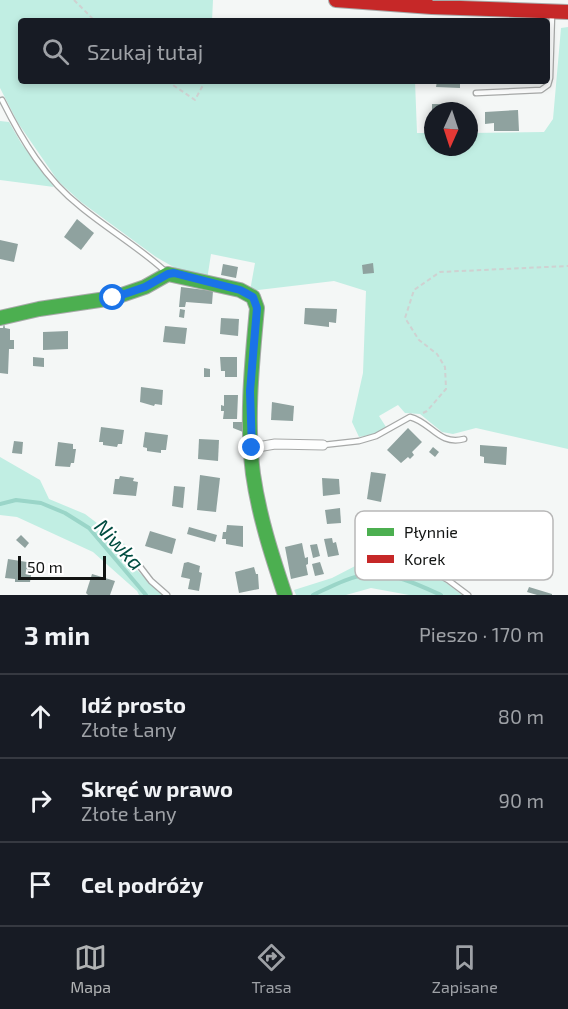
<!DOCTYPE html>
<html lang="pl">
<head>
<meta charset="utf-8">
<style>
	:root { --surface:#171b24; --page:#242831; --text:#f1f3f6; --muted:#9ea1a6; --line:#363941; --accent:#b0b2b3 }
	body { margin:0; font-family:"Exo 2",sans-serif; background:var(--page); color:var(--text) }
	.compass { position:absolute; left:424px; top:102px; width:54px; height:54px; border-radius:50%; background:var(--surface); box-shadow:0 3px 9px #0003; rotate:183deg }
	.scale { position:absolute; left:18px; bottom:15px; width:88px; box-sizing:border-box; padding-left:6px; border:3px solid #121413; border-top:0; font-size:16px; line-height:21px; white-space:nowrap; color:#121413; -webkit-text-stroke:4px #fff; paint-order:stroke }
	.stop { position:absolute; width:18px; height:18px; margin:-14px; border:4px solid #1a73e8; border-radius:50%; background:#fff }
	.stop.end { background:#1a73e8; border-color:#fff; box-shadow:0 2px 6px #0008 }
	.list { margin:0; padding:0; list-style:none }
	h2 { display:flex; justify-content:space-between; align-items:center; height:78px; margin:0; padding:0 24px; font-size:26px }
	h2 small { font-size:20px; font-weight:400; color:var(--muted) }
	.list li { display:grid; grid-template-columns:39px 1fr auto; gap:18px; align-items:center; box-sizing:border-box; height:84px; padding:0 24px; border-top:2px solid var(--line) }
	.list b { display:block; font-size:22px; white-space:nowrap }
	.list p { margin:0; font-size:20px; white-space:nowrap; color:var(--muted) }
	.list em { font-size:20px; font-style:normal; color:var(--muted) }
	.icon { flex:none; width:33px; height:33px; fill:none; stroke:currentColor; stroke-width:2; stroke-linecap:round; stroke-linejoin:round }
	.map { position:relative; flex:none; width:568px; height:595px; overflow:hidden }
	.search { position:absolute; background:var(--surface); box-shadow:0 3px 9px #0003; left:18px; right:18px; top:18px; height:66px; display:flex; align-items:center; gap:15px; box-sizing:border-box; padding:0 21px; border-radius:6px; color:var(--muted); font-size:22px }
	.sheet { height:330px; background:var(--surface) }
	nav { display:flex; justify-content:space-around; align-items:center; box-sizing:border-box; height:84px; border-top:2px solid var(--line); background:var(--surface); font-size:16px; color:var(--muted) }
	nav a { display:grid; justify-items:center; gap:3px }
	nav .on { color:var(--accent) }
	.map>svg:first-child { display:block }
</style>
</head>
<body>
<div class="map">
<svg width="568" height="595" viewBox="0 0 568 595">
	<rect width="100%" height="100%" fill="#f4f7f6"/>
	<!-- green -->
	<g fill="#c1eee3">
		<path d="M0 0H213L212 21H21V81H415L417 133H433V147H469V133L544 132 553 119 561 28 568 27V449L476 428 453 434 442 432 420 414 405 413 398 405 379 416 386 427 375 434 359 437 352 422 363 373 366 291 334 281 250 291 255 263 211 254 207 280 177 269 156 257 81 202 58 181 18 123 0 88Z"/>
		<path d="M0 121 9 122 21 143 54 187 0 180Z"/>
		<path d="M0 457 40 480 49 499 85 514 126 545 134 567 162 595H139L137 591 93 552 17 517 0 515Z"/>
		<path d="M406 561 445 582 462 595H409L371 588 346 595H296L294 590 332 578 361 563H382L405 569Z"/>
	</g>
	<g fill="none" stroke-linecap="round" stroke-linejoin="round">
		<!-- stream -->
		<g stroke="#9ad5c8" stroke-width="4">
			<path d="M0 504 16 500 41 503 65 513 89 528 146 595"/>
			<path d="M313 595C330 587 350 576 370 574 392 572 421 586 441 595"/>
		</g>
	</g>
	<!-- building -->
	<g fill="#8fa29f">
		<path d="M437 81H460V88L436 87Z"/>
		<rect x="432" y="104" width="25" height="7"/>
		<path d="M518 110 519 131H494V123L485 124V112Z"/>
		<path d="M77 219 94 233 81 250 64 237Z"/>
		<path d="M0 240 18 244 14 262 0 259Z"/>
		<path d="M373 263 374 273 363 274 362 265Z"/>
		<path d="M223 264 238 267 236 278 221 275Z"/>
		<path d="M181 287 213 291 212 304 186 302 185 307H179Z"/>
		<path d="M305 308 337 309 336 323 329 322V327L304 324Z"/>
		<path d="M180 309 185 310 184 318 179 317Z"/>
		<path d="M221 318 239 319 238 336 220 334Z"/>
		<path d="M4 323 5 328 10 329V340H14V349H9L8 374 0 373V328H3Z"/>
		<path d="M165 326 187 328 185 344 163 342Z"/>
		<path d="M68 331V349L43 350V332Z"/>
		<path d="M33 357 44 358V367L33 366Z"/>
		<path d="M220 357H237V377H225V371H221Z"/>
		<path d="M204 368 210 369V377H204Z"/>
		<path d="M141 387 163 390 162 405 155 404 154 406 140 402Z"/>
		<path d="M224 395H238L237 419H223L224 411H221V405L224 406Z"/>
		<path d="M272 402 294 406 293 421 271 420Z"/>
		<path d="M233 422H243V432L233 428Z"/>
		<path d="M101 427 124 430 122 444H118L117 447 103 445V442H99Z"/>
		<path d="M408 428 422 442 412 452 414 455 410 459 408 457 401 463 387 450Z"/>
		<path d="M145 432 168 435 166 450H161V453L147 451V448L143 447Z"/>
		<path d="M199 439 219 440 218 461 198 459Z"/>
		<path d="M14 441 23 442 22 454 12 453Z"/>
		<path d="M58 442 73 444V449H76L74 463H71L70 467 55 466Z"/>
		<path d="M480 445 507 447 506 465 484 463V457L480 456Z"/>
		<path d="M433 447 439 452 435 457 429 452Z"/>
		<path d="M371 472 386 474 381 502 367 499Z"/>
		<path d="M200 475 220 478 216 512 197 510Z"/>
		<path d="M120 476 134 478 133 481 138 482 136 496 113 494 115 479H119Z"/>
		<path d="M322 478 339 479 340 494 323 496Z"/>
		<path d="M174 486 185 487 183 508 172 506Z"/>
		<path d="M340 508 341 523 327 524 325 510Z"/>
		<path d="M227 525 243 526V547L226 544V539H222L223 532H226Z"/>
		<path d="M189 527 217 535 215 542 187 534Z"/>
		<path d="M150 531 176 539 172 554 145 546Z"/>
		<path d="M21 535 29 543 25 548 16 540Z"/>
		<path d="M332 538 333 543 336 542 339 555 328 557 324 539Z"/>
		<path d="M302 543 305 558 308 557V564L306 565 308 575 291 579 285 547Z"/>
		<path d="M317 544 320 556 313 558 310 545Z"/>
		<path d="M8 559 33 563 30 582H15V579L5 578Z"/>
		<path d="M188 562 200 566 199 572 202 573 199 591 188 589 190 579 181 577 184 563Z"/>
		<path d="M320 562 324 574 315 576 312 564Z"/>
		<path d="M254 567 256 574H258L259 589 239 593 235 572Z"/>
		<path d="M92 574 115 581 110 595H88L86 593Z"/>
		<path d="M529 587 552 594V595H537L527 592Z"/>
	</g>
	<g fill="none" stroke-linecap="round" stroke-linejoin="round">
		<defs>
			<g id="lane">
				<path d="M476 93 541 90 548 85 550 78 552 14"/>
				<path d="M2 100C22 140 45 179 81 207 109 230 140 248 166 272"/>
				<path d="M323 445 359 441 376 436 410 417C431 422 439 446 464 439"/>
				<path d="M407 556 448 580 468 595"/>
				<path d="M138 564 151 581 167 595"/>
			</g>
			<path id="street" d="M252 448 275 444 323 445"/>
			<path id="fast" d="M0 318 39 309 113 298 145 287 168 274 240 290 253 297 257 308C252 363 246 419 253 474 259 516 272 556 285 595"/>
			<path id="jam" d="M336 0 432 7 568 12"/>
		</defs>
		<!-- lane casing -->
		<use href="#lane" stroke="#a7a9a8" stroke-width="7"/>
		<!-- street casing -->
		<use href="#street" stroke="#a7a9a8" stroke-width="11"/>
		<!-- fast casing -->
		<use href="#fast" stroke="#a7a9a8" stroke-width="16"/>
		<!-- jam casing -->
		<use href="#jam" stroke="#a7a9a8" stroke-width="16"/>
		<!-- path -->
		<g stroke="#cfd1d1" stroke-width="2" stroke-dasharray="4.5 3" stroke-linecap="butt">
			<path d="M74 0 95 21"/>
			<path d="M167 81 195 100 203 85"/>
			<path d="M423 413 427 411 446 389 445 367 437 354 419 340 405 318 414 290 440 272 568 266"/>
		</g>
		<!-- lane -->
		<use href="#lane" stroke="#fdfefe" stroke-width="4.5"/>
		<!-- street -->
		<use href="#street" stroke="#fdfefe" stroke-width="9"/>
		<!-- fast -->
		<use href="#fast" stroke="#4caf50" stroke-width="14"/>
		<!-- jam -->
		<use href="#jam" stroke="#c62828" stroke-width="14"/>
	</g>
	<g fill="none" stroke-linecap="round" stroke-linejoin="round">
		<!-- route -->
		<path stroke="#1a73e8" stroke-width="8" d="M113 298 145 287 168 274 174 273 240 290 253 297 257 308 250 391 252 448"/>
	</g>
	<g text-anchor="middle" dominant-baseline="central" stroke-width="4.5" stroke-linejoin="round" paint-order="stroke">
		<!-- water labels -->
		<g font-size="21" font-style="italic" fill="#004c40" stroke="#fff">
			<text transform="translate(120 544) rotate(47)">Niwka</text>
		</g>
	</g>
	<!-- legend -->
	<rect x="355" y="511" width="198" height="69" rx="9" fill="#fff" stroke="#b8b8b8" stroke-width="1.5"/>
	<rect x="367" y="528" width="27" height="8" fill="#4caf50"/>
	<rect x="367" y="555" width="27" height="8" fill="#c62828"/>
	<g font-size="16" fill="#121413">
		<text x="404" y="538">Płynnie</text>
		<text x="404" y="565">Korek</text>
	</g>
</svg>
<svg class="compass" viewBox="-18 -18 36 36"><path d="M0-13l5 13h-10z" fill="#e53935"/><path d="M0 13l5-13h-10z" fill="#9ea1a6"/></svg>
<div class="scale">50 m</div>
<div class="stop" style="left:113px;top:298px"></div>
<div class="stop end" style="left:252px;top:448px"></div>
<div class="search"><svg class="icon" aria-label="search" viewBox="0 0 24 24"><circle cx="10" cy="10" r="6"/><path d="M15 15l6 6"/></svg>Szukaj tutaj</div>
</div>
<section class="sheet">
<h2>3 min<small>Pieszo · 170 m</small></h2>
<ul class="list">
<li><svg class="icon" aria-label="ahead" viewBox="0 0 24 24"><path d="M12 20V5M6 11l6-6 6 6"/></svg><div><b>Idź prosto</b><p>Złote Łany</p></div><em>80 m</em></li>
<li><svg class="icon" aria-label="right" viewBox="0 0 24 24"><path d="M7 20v-9h11M14 6l5 5-5 5"/></svg><div><b>Skręć w prawo</b><p>Złote Łany</p></div><em>90 m</em></li>
<li><svg class="icon" aria-label="arrive" viewBox="0 0 24 24"><path d="M6 21V4h12l-3 4 3 4H6"/></svg><div><b>Cel podróży</b></div></li>
</ul>
</section>
<nav>
<a class="on"><svg class="icon" aria-label="map" viewBox="0 0 24 24"><path d="M3 6l6-2 6 2 6-2v14l-6 2-6-2-6 2zM9 4v14M15 6v14"/></svg>Mapa</a>
<a><svg class="icon" aria-label="directions" viewBox="0 0 24 24"><path d="M12 3l9 9-9 9-9-9zM9 14v-3h6M13 9l2 2-2 2"/></svg>Trasa</a>
<a><svg class="icon" aria-label="saved" viewBox="0 0 24 24"><path d="M7 4h10v16l-5-4-5 4z"/></svg>Zapisane</a>
</nav>
</body>
</html>
